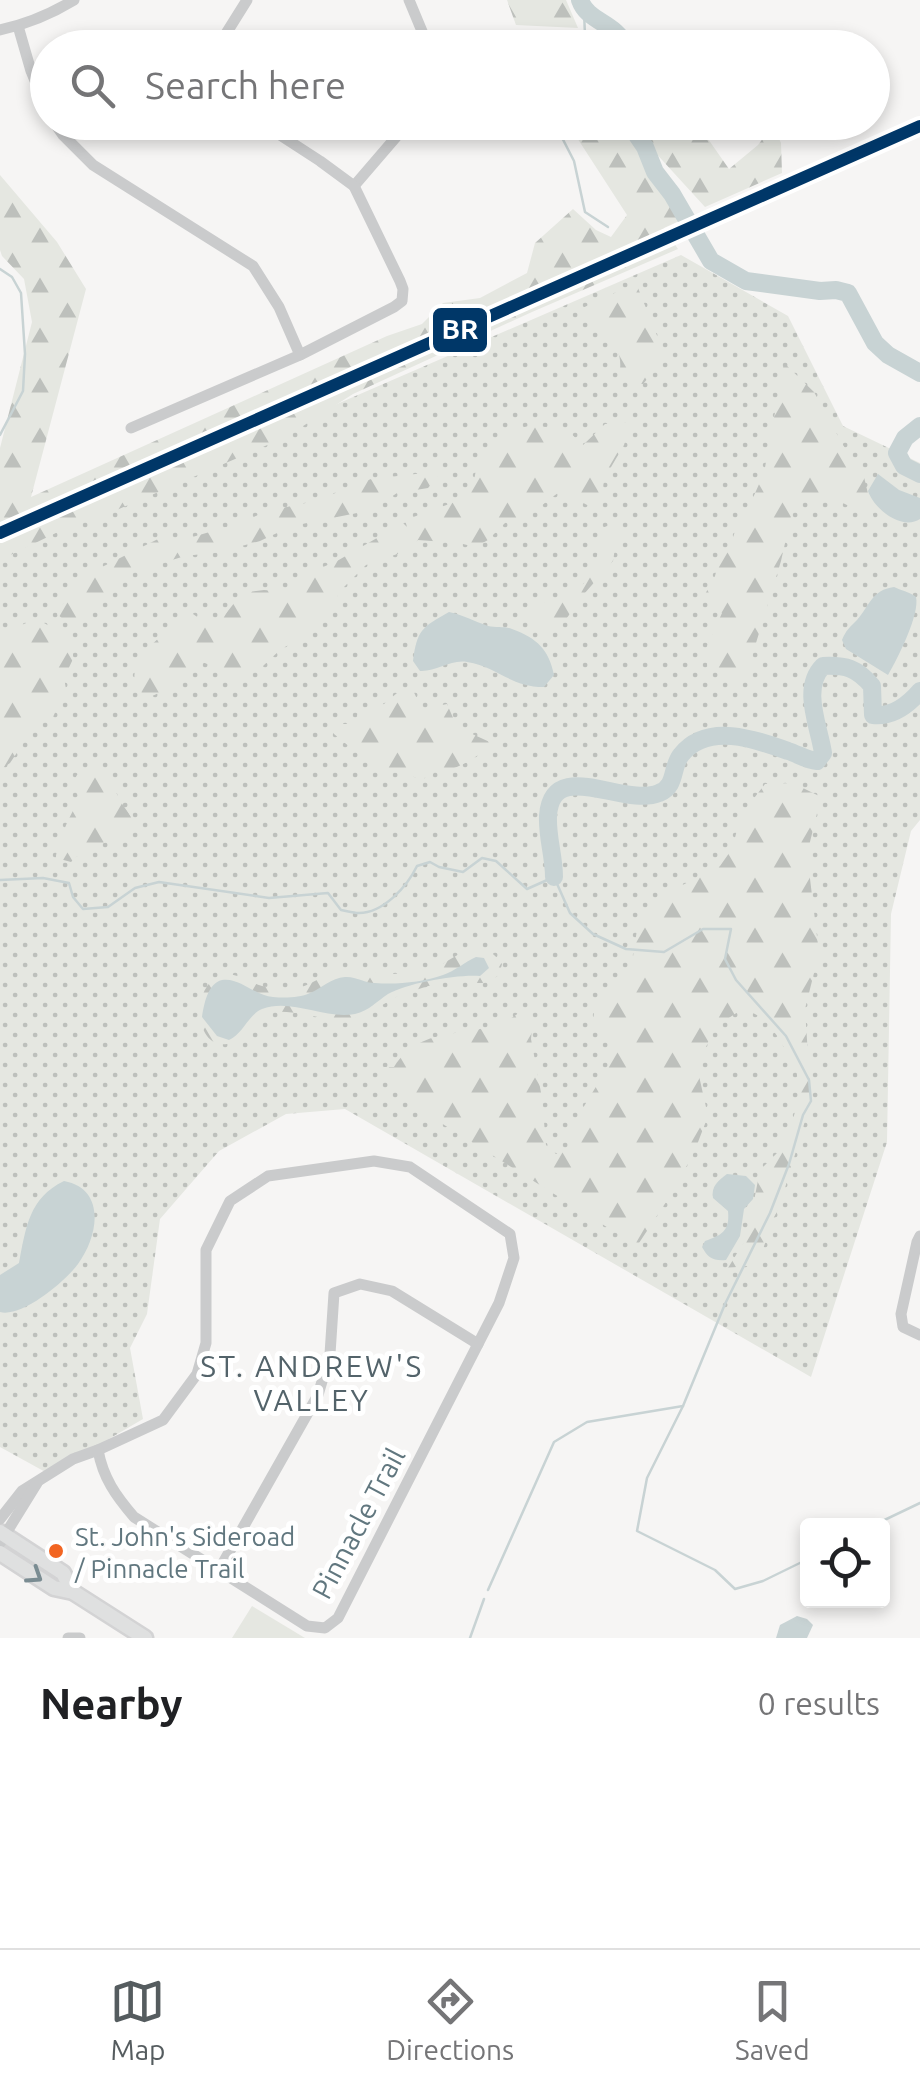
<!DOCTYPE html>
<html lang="en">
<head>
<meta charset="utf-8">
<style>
	:root { --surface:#fff; --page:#f2f2f2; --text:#202124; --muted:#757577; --line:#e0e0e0; --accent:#555c5f }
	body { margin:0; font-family:Ubuntu,sans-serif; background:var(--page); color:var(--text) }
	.controls { position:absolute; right:30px; bottom:30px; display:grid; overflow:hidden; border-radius:10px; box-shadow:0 5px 15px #0003 }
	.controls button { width:90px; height:90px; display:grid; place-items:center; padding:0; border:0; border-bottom:2px solid var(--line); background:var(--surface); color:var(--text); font:50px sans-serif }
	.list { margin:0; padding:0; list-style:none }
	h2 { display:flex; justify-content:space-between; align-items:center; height:130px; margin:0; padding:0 40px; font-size:42px }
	h2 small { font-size:32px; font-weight:400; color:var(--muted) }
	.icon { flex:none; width:55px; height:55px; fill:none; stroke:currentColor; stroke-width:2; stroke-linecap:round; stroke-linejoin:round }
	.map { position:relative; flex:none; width:920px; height:1638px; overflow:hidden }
	.search { position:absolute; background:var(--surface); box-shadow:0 5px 15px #0003; left:30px; right:30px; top:30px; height:110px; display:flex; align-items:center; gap:25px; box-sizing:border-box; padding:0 35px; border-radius:55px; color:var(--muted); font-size:38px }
	.sheet { height:310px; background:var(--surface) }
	nav { display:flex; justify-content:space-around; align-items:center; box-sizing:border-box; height:140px; border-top:2px solid var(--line); background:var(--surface); font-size:28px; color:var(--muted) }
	nav a { display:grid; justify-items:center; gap:5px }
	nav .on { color:var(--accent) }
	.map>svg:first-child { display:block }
</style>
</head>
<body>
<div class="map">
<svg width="920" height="1638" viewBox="0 0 920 1638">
	<defs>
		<pattern id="grass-dots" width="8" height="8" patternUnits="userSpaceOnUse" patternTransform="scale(2.5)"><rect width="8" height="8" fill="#e5e7e1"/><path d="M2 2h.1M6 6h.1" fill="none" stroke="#bdc0bc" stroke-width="1.8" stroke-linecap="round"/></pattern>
		<pattern id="forest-firs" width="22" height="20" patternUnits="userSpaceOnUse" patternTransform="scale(2.5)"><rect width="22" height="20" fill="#e5e7e1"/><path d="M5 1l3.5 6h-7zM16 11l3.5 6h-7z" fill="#bdc0bc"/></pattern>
	</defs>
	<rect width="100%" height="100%" fill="#f6f5f4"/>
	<!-- grass -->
	<path fill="url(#grass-dots)" d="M681 255 788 316 843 426 920 463V820L911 831 891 914 887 1142 811 1377 345 1109 286 1114 219 1151 160 1219 147 1314 130 1348 143 1419 49 1474 0 1447V550Z"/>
	<!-- forest -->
	<g fill="url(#forest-firs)">
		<path d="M507 0H566L578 28 516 25Z"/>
		<path d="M595 39 609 47H554L553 41Z"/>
		<path d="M569 123H628L629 129 676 210 679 221 664 228 678 249 532 312 353 394 286 437 112 512 60 531 0 560V448L32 322 24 279 2 256 0 250V175L57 242 86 289 31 497 387 336 422 324 443 303 480 298 527 273 535 243 573 209 596 230 611 237 627 215 572 130Z"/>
		<path d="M658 123 699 126 729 169 758 145 773 125 781 143 782 173 705 207 652 149 649 130Z"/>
		<path d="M636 283 664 353 660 364 643 384 631 383 620 370C624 344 598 322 576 311Z"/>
		<path d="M784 363 814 392 843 445 864 477 874 519 843 503 822 498 806 499 792 512 781 561 745 679 735 684 721 672 708 670 705 651 722 613 703 598 715 576 720 557 732 541 738 521 752 500 764 473Z"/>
		<path d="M631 422 624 445 604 479 602 498 589 506 574 498 558 493C541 504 527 523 507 521L488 540 475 547 459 543 418 540 403 552 366 565 343 588 322 619 306 636 281 649 263 666 234 680 217 668 200 661C183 676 168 692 146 698 145 697 137 687 136 685 125 655 173 628 193 614L203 621 217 625 242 593 264 590 288 592 309 573 337 561 403 523 407 527 405 520 452 503 467 493 474 480 476 470 495 444 511 430 529 426 565 428 583 445 605 424Z"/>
		<path d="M442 471 428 488 397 493 372 510 292 526 260 541 220 552 185 556 133 572 99 603 70 625 57 614 72 588 90 573 160 538H189L237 524 268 511 315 501 371 479Z"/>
		<path d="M620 521 622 532 616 542 613 561 584 594 559 629 544 634 522 614 529 604C582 600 596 580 602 528Z"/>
		<path d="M31 621 44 623 69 637 73 648V659L64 678 66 689 53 717 39 720 10 763 0 770V634Z"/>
		<path d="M403 688H412L417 699 418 710 447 704 457 727 494 744C476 756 457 773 435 770L432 776 422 779 382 769 370 756 362 757 334 734 330 724H346L356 720 359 709 384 704Z"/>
		<path d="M90 767 106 769 120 801 132 818V835C109 841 88 845 71 862L56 858C56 846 72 808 81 799L71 786 77 775Z"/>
		<path d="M793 783 821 797 807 854 819 953 805 1009 811 1101 782 1198 757 1265 728 1268 747 1237 760 1170 777 1153 792 1123 800 1093 796 1069 778 1037 764 1019 744 1008 715 1027 697 1067 708 1116 695 1150 674 1190 637 1246 414 1106 378 1067H394C427 1017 482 1045 521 1011L533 1016 531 1039 542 1098 546 1145 556 1154 570 1147 572 1126 608 1067 613 1043 593 1023 595 1003 620 987 631 970 639 916 653 900 720 866 732 849 741 815 765 784Z"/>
		<path d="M471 948C486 949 493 951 502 964L499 975C476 991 477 978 456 980 442 981 426 987 412 991 388 997 369 1019 343 1020 318 1020 294 1008 268 1013 249 1016 246 1040 227 1044 195 1049 190 989 219 976 233 970 249 982 262 986 271 988 283 989 292 989 309 988 324 973 341 969 359 965 375 975 393 974 411 973 429 970 444 963 453 958 461 952 471 948Z"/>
	</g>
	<!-- park -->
	<path fill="#e5e7e1" d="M252 1606 305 1638H232Z"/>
	<!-- water -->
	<g fill="#c8d3d4">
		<path d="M878 474 899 490 920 498V519C902 531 874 509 868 491Z"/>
		<path d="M894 587C900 590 910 592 916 597 920 614 898 658 888 675L846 649 842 640C846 630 850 627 857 620 870 605 872 590 894 587Z"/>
		<path d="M449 612C463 615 474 621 488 626 496 628 505 626 512 629 537 638 549 650 554 675L544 687C510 687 498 667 467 662 451 659 436 672 420 671L413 661C417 630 422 627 449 612Z"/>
		<path d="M476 957 484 958 489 968 480 976C458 974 407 983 388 994 377 1001 369 1011 355 1014 325 1020 292 998 262 1009 248 1015 243 1034 229 1040L217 1036 202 1017C204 1004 208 983 222 980 240 977 255 996 273 997 285 998 299 998 310 993 322 988 331 978 345 977 355 976 365 983 375 983 396 985 423 982 443 975 455 971 465 962 476 957Z"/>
		<path d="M727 1174 746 1176 755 1185 753 1199 744 1209 740 1236 726 1260C713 1261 708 1258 702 1247L705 1241C722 1235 730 1231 728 1211L713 1198C711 1186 718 1181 727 1174Z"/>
		<path d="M64 1181C107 1189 98 1237 78 1264 65 1282 21 1318 0 1312V1275L19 1263C26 1227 29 1198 64 1181Z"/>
		<path d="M797 1616 807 1619 813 1625 807 1638H776L780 1625Z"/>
	</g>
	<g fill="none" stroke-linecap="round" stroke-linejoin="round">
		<!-- stream -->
		<g stroke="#c8d3d4" stroke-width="2.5">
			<path d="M544 48 551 33 585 36 584 11"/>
			<path d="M554 122 574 161 585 212 608 227"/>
			<path d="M0 269 12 277 21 293 25 354 23 391 0 435"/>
			<path d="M0 880 43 878 69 883 73 897 83 909 108 907 135 888 159 882 269 898 328 893 341 910C347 911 353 913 359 913 383 913 407 887 417 866L430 862 439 867 463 872 482 858 496 861 527 889 554 877 570 913 593 934 626 949 664 952 703 929H731L725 959 736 980 786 1036 809 1080 811 1101 803 1115 789 1164 770 1213 725 1304 683 1406 587 1422 554 1442 488 1590"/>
			<path d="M683 1406 647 1478 637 1531 715 1570 735 1589 763 1581 808 1559"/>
			<path d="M872 1526 920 1503"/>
			<path d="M470 1638 484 1599"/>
		</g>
		<!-- river -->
		<g stroke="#c8d3d4" stroke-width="18">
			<path d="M580 0C588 23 615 21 627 48"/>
			<path d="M628 122 645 147 655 172 672 194 711 261 746 281 820 291 836 290 848 293 875 343 888 355 920 373"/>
			<path d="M920 426 905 438 897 453 904 466 920 474"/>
			<path d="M554 877C554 856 547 837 548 816 552 756 624 808 659 793 677 786 671 767 681 755 707 722 755 739 788 751 798 754 806 760 817 761L823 753C819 726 801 688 823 666 846 665 857 668 872 686L873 715C892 717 908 705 920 691"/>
		</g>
		<defs>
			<g id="major">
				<path d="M0 1532 63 1573 73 1592"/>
				<path d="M0 1553 54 1588 73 1592 145 1638"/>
			</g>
		</defs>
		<!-- major casing -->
		<use href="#major" stroke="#d3d3d4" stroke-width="19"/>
		<!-- minor -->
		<g stroke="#cacbcc" stroke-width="11">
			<path d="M409 0 429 48"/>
			<path d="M18 26 31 71 48 112"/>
			<path d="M0 30C27 24 51 14 74 0"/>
			<path d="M217 48 247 0"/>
			<path d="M54 122 63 135 93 165 253 266 279 307 300 355"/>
			<path d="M354 186 409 122"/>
			<path d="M131 428 300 355 394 307 402 301 403 289 400 281 354 186 320 161 260 122"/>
			<path d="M374 1161 410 1167 510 1234 514 1258 499 1303 478 1344 338 1618 325 1628 307 1626 134 1517C116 1496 103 1478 98 1450L163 1420 197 1374 206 1343V1250L230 1201 268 1176Z"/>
			<path d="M920 1236 917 1242 901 1314 903 1327 920 1335"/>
			<path d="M0 1519 22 1491 73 1459 98 1450"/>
			<path d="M0 1543 37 1483"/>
			<path d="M219 1570 318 1395 330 1354 334 1293 360 1284 392 1291 478 1344"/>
			<path d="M68 1638H80"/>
		</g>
		<!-- major -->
		<use href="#major" stroke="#dfe0e0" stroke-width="14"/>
		<defs>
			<path id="rail-1" d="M0 533 920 126"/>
		</defs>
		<!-- rail-1 casing -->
		<use href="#rail-1" stroke="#fff" stroke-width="20"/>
		<!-- rail-1 -->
		<use href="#rail-1" stroke="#003768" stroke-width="12"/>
	</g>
	<!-- one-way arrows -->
	<defs><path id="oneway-chevron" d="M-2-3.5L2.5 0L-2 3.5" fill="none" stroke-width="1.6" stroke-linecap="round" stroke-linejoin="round" transform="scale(2.5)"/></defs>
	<use stroke="#7a8c92" href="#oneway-chevron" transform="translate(35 1576) rotate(33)"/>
	<!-- markers -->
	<circle fill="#f26522" stroke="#fff" stroke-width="4" cx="56" cy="1551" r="9"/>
	<g text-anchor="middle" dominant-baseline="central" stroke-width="10" stroke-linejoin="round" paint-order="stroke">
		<!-- bus labels -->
		<g font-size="26" fill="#61777f" stroke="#fff" text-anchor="start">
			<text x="75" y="1536">St. John's Sideroad<tspan x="75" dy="32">/ Pinnacle Trail</tspan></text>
		</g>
		<!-- street labels -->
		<g font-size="28" fill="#61777f" stroke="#fff">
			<text transform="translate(358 1523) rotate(-62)">Pinnacle Trail</text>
		</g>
		<!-- neighbourhood labels -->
		<g font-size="30" letter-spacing="2.5" fill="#53636a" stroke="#fff">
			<text x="312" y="1366">ST. ANDREW'S<tspan x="312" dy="34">VALLEY</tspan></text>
		</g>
	</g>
	<rect stroke="#fff" stroke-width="4" x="431" y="306" width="58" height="48" rx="10" fill="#003768"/>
	<g font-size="28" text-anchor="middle" font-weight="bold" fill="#fff">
		<text x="460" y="339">BR</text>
	</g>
</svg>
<div class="controls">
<button><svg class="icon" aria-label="locate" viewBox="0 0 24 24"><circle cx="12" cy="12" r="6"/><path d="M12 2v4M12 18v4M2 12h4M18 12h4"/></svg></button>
</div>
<div class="search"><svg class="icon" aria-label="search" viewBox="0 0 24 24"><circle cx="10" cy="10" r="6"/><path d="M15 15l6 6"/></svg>Search here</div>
</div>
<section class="sheet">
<h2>Nearby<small>0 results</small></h2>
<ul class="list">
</ul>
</section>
<nav>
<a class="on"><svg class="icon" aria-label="map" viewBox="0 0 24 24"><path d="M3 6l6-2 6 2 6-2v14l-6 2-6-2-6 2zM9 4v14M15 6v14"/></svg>Map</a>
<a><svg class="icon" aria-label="directions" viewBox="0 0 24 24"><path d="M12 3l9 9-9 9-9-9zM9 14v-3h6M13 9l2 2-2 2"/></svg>Directions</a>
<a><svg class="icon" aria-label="saved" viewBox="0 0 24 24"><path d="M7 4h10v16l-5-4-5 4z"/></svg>Saved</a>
</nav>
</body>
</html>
